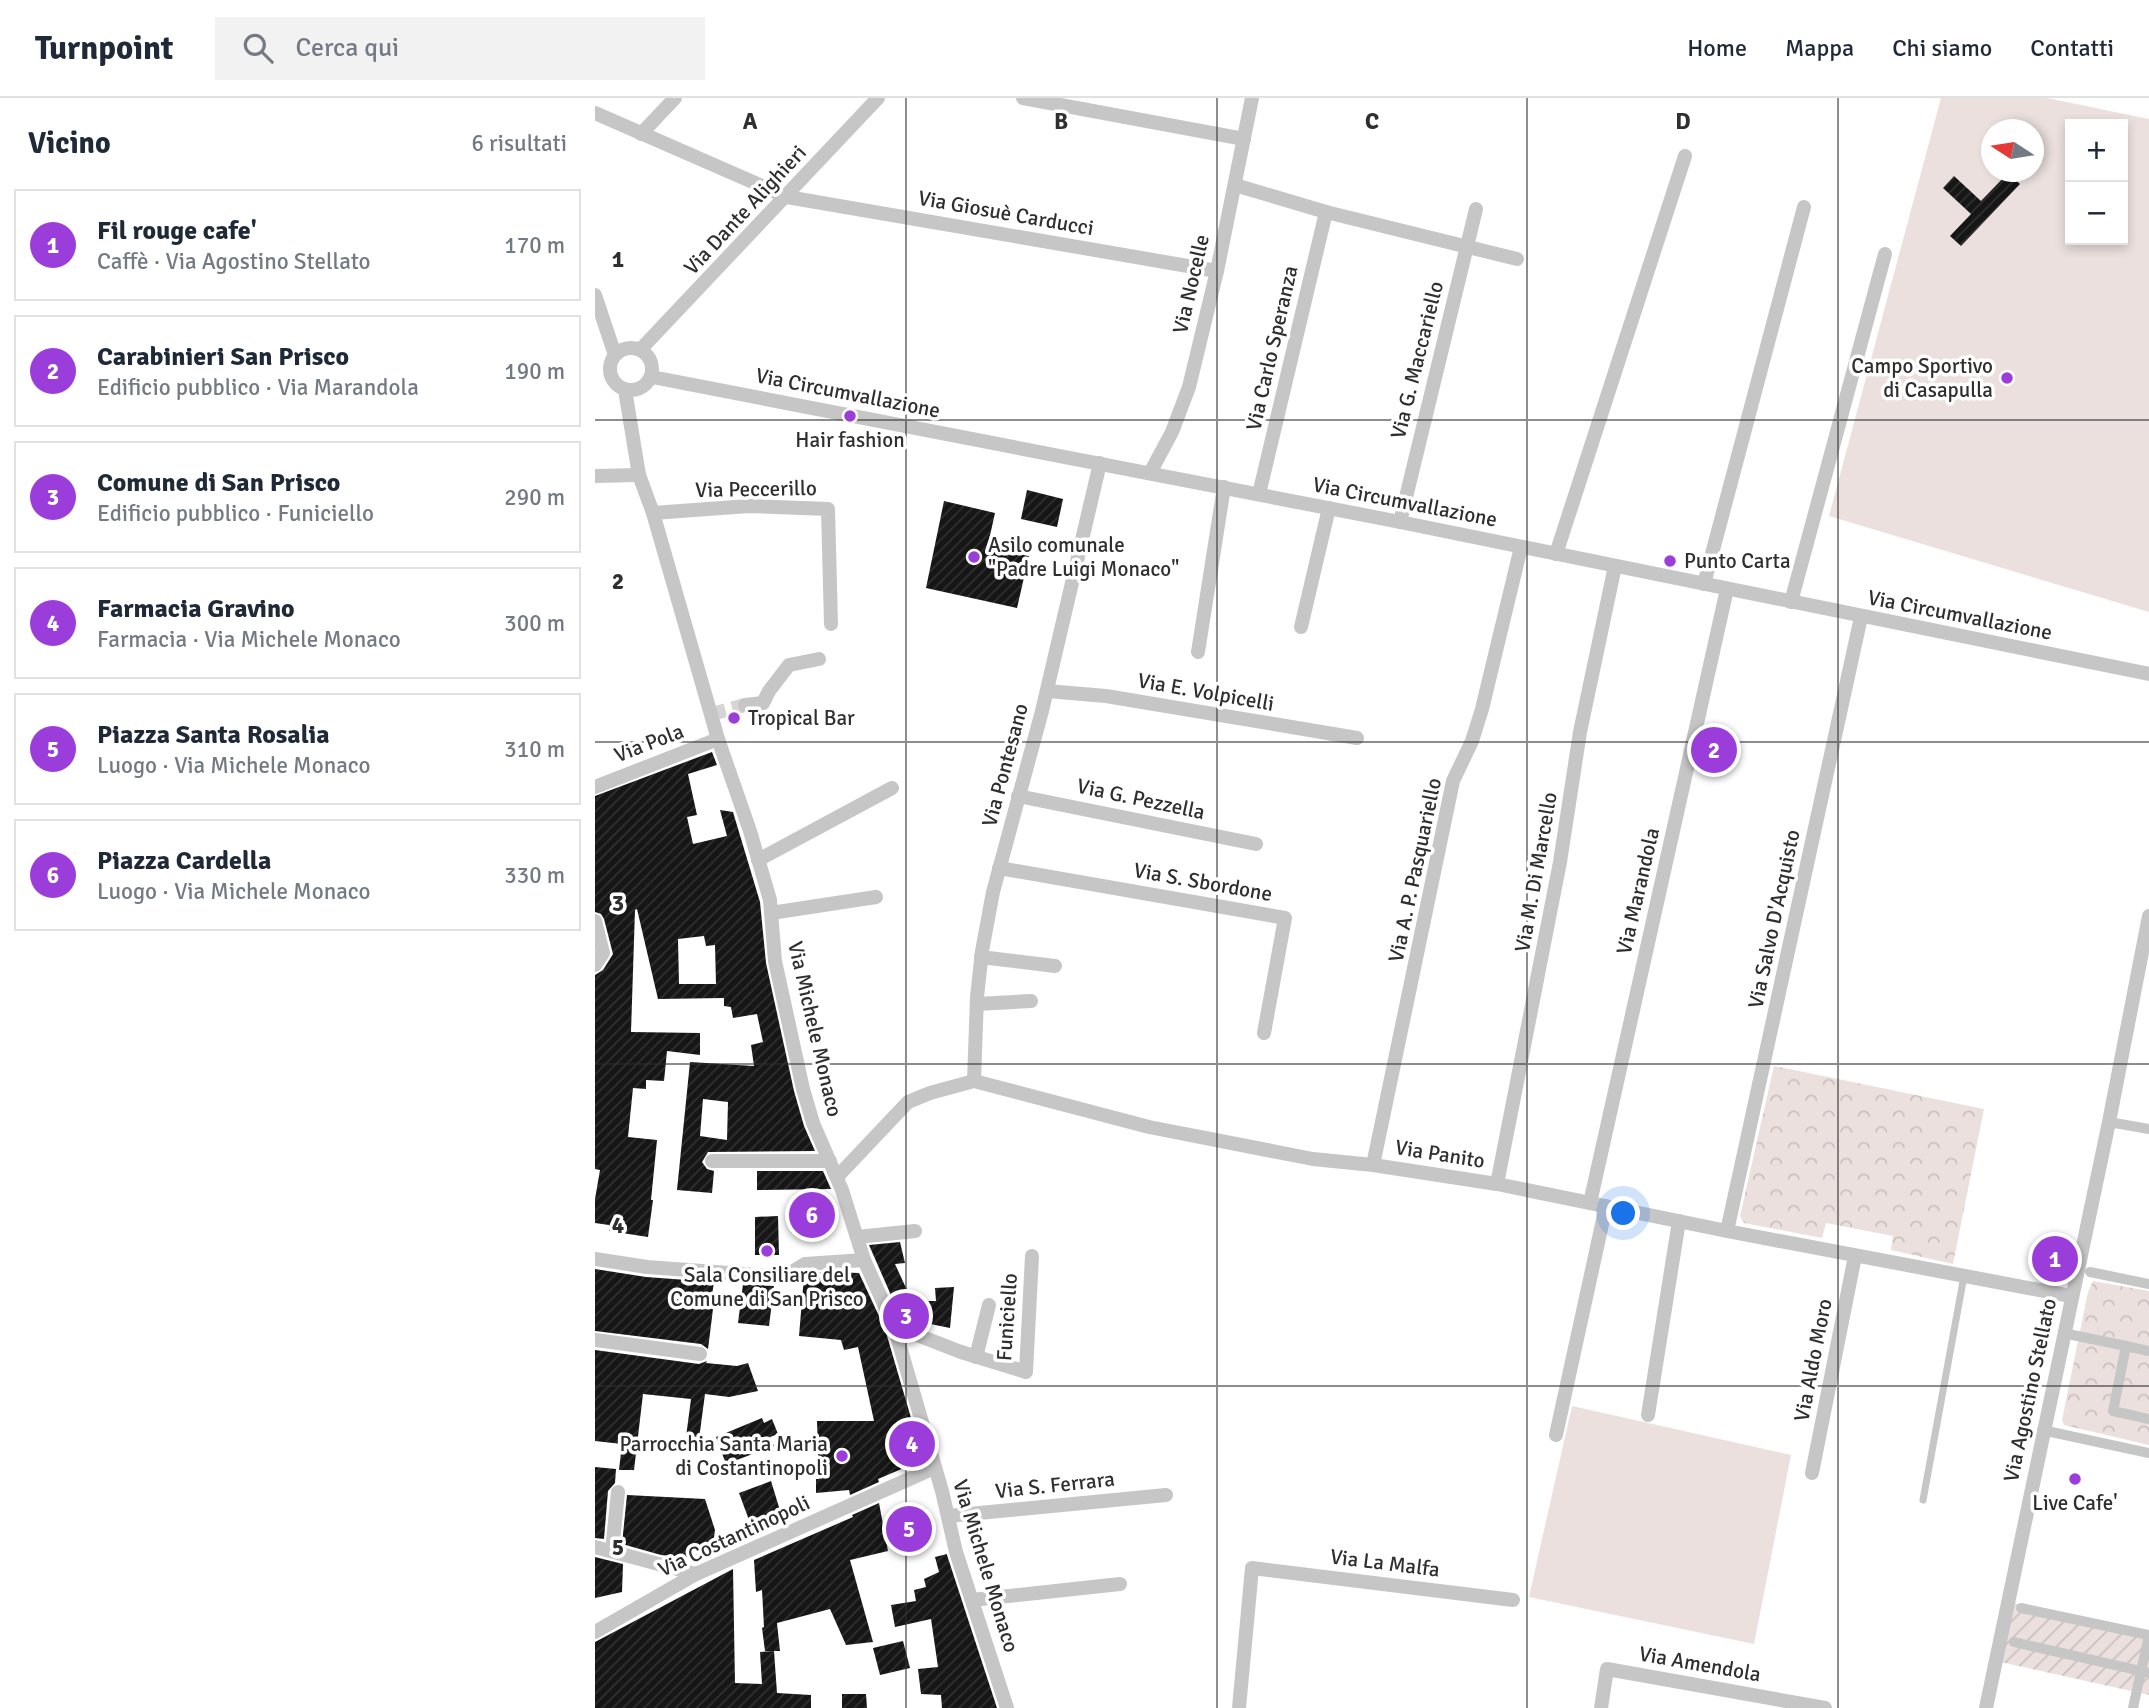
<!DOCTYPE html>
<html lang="it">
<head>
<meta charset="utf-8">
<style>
	:root { --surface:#fff; --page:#f2f2f3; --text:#1f2937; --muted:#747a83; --line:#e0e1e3; --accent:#9a3dda }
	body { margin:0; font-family:Signika,sans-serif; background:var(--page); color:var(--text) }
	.controls { position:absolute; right:21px; top:21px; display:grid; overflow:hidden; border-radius:0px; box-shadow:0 4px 10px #0003 }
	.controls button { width:63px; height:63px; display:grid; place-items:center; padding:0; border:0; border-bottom:2px solid var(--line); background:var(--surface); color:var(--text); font:35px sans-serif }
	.compass { position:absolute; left:1386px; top:21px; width:63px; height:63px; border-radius:50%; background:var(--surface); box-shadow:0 4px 10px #0003; rotate:282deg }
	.you { position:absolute; left:1029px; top:1116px; width:24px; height:24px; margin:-18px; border:5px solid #fff; border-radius:50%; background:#1a73e8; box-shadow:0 0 0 10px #1a73e833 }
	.badge { display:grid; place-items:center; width:46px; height:46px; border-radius:50%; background:var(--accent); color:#fff; font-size:23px; font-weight:700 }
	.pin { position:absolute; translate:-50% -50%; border:4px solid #fff; box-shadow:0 2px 7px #0006 }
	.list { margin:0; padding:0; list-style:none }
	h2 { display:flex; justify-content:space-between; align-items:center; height:91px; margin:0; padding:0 28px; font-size:30px }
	h2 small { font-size:23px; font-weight:400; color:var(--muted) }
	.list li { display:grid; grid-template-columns:46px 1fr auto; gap:21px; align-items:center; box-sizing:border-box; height:112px; margin:0 14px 14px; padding:0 14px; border:2px solid var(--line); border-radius:0px }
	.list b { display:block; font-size:26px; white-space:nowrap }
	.list p { margin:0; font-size:23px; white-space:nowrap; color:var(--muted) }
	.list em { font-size:23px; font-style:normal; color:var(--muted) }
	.icon { flex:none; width:38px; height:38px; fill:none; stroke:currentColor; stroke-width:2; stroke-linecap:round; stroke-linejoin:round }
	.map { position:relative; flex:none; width:1554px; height:1610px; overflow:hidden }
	header { display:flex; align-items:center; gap:42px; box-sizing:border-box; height:98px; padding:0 35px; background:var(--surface); border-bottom:2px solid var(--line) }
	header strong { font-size:33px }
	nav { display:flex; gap:38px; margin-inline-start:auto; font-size:24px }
	.search { width:490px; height:63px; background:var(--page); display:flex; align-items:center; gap:18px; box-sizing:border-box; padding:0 24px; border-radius:0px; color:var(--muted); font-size:26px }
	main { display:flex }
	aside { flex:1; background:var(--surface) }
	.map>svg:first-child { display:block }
</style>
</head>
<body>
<header>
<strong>Turnpoint</strong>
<div class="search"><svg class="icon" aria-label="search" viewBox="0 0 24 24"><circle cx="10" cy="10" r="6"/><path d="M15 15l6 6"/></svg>Cerca qui</div>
<nav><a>Home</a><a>Mappa</a><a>Chi siamo</a><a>Contatti</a></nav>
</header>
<main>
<aside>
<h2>Vicino<small>6 risultati</small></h2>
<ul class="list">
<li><span class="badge">1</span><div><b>Fil rouge cafe'</b><p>Caffè · Via Agostino Stellato</p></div><em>170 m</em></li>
<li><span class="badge">2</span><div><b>Carabinieri San Prisco</b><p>Edificio pubblico · Via Marandola</p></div><em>190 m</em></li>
<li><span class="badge">3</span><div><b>Comune di San Prisco</b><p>Edificio pubblico · Funiciello</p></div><em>290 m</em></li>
<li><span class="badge">4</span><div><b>Farmacia Gravino</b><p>Farmacia · Via Michele Monaco</p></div><em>300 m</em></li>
<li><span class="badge">5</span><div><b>Piazza Santa Rosalia</b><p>Luogo · Via Michele Monaco</p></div><em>310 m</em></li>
<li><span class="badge">6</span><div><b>Piazza Cardella</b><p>Luogo · Via Michele Monaco</p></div><em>330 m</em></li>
</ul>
</aside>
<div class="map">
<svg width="1554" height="1610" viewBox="0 0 1554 1610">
	<defs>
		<pattern id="park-crowns" width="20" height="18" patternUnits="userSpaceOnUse" patternTransform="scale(1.75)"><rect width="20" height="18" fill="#ebe0de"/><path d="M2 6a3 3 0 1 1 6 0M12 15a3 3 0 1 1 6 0" fill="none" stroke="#cac0bf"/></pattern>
		<pattern id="garden-furrows" width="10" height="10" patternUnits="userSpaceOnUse" patternTransform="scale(1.75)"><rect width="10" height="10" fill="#ebe0de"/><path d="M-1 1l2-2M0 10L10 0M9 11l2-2" fill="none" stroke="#cac0bf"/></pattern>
		<pattern id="building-hatch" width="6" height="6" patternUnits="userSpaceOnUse" patternTransform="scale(1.75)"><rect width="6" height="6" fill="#161616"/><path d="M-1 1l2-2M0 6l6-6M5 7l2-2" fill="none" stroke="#303030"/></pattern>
	</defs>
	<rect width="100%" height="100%" fill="#fff"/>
	<!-- grass -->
	<g fill="#ebe0de" fill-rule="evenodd">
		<path d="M1346 0H1452L1554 21V514L1234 418ZM1475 26H1528V142H1475ZM1396 32H1438V74H1396Z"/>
		<path d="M977 1308 1196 1357 1159 1546 934 1499Z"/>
	</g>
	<!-- park -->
	<g fill="url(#park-crowns)">
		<path d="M1179 968 1389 1011 1358 1166 1296 1152 1298 1138 1231 1125 1227 1140 1149 1125 1145 1118Z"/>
		<path d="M1498 1183 1554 1193V1347L1469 1327 1467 1322 1493 1194Z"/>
	</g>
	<!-- garden -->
	<path fill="url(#garden-furrows)" d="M1413 1504 1554 1533V1597L1401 1563Z"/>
	<!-- building -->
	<g fill="url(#building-hatch)" fill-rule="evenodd">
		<path d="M1413 75 1425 86 1366 148 1355 138 1376 116 1348 90 1359 78 1386 103Z"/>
		<path d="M432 392 468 401 462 429 426 421Z"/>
		<path d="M349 403 400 415 394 442 400 443 398 450 434 458 422 510 331 490Z"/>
		<path d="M117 654 122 667 93 676 102 717 92 719 98 746 132 738 125 712 138 714 165 804 171 865 199 993 209 1028 220 1053 113 1054 107 1064 112 1071 119 1073 117 1095 82 1092 95 964 159 968 156 947 168 944 162 916 138 920 136 909 129 908V900L63 901 42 811 40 812 36 934 105 935V957L72 953 69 983 51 982V991L38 990 33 1039 62 1042 56 1102H58L53 1139 14 1133V1127L0 1125V1101L5 1072 0 1071V877L8 872 18 856 9 821 6 816 0 814V698ZM109 838 111 848 120 847 121 886H84L83 841ZM108 1001 133 1004 132 1042 105 1038Z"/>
		<path d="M162 1073H228L236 1091 162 1092Z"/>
		<path d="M183 1118 184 1157H160V1119Z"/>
		<path d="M305 1144 310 1165 300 1166 317 1203H341L340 1190 359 1189 355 1230 306 1220 274 1147Z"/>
		<path d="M0 1171 51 1179 119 1184 115 1210 118 1211 113 1251 106 1246 0 1233Z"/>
		<path d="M236 1174 264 1175 290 1231 326 1354 323 1364 283 1381 284 1384 255 1397 254 1392 221 1395V1381H224L222 1323H279L263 1249 249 1252 246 1242 204 1238 209 1178 213 1175Z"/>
		<path d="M148 1186 179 1188 174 1228 143 1225Z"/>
		<path d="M0 1252 104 1266 112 1263 111 1265 142 1268 153 1265 163 1293 134 1299 110 1296 104 1341 91 1339 96 1301 48 1296 39 1372H24L27 1346 0 1343Z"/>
		<path d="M167 1320 169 1325 177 1321 183 1336 175 1339 179 1348 131 1366 121 1339Z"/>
		<path d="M0 1369 21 1371 20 1385 13 1393 9 1441 0 1440Z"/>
		<path d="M176 1383 187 1419 157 1430 144 1395Z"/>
		<path d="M32 1397 110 1401 120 1432 117 1454 96 1457V1460L66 1457 27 1446Z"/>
		<path d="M284 1405 293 1453 255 1462 278 1544 251 1547 235 1511 182 1525 185 1553H170L167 1530 169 1529 167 1492 161 1494 159 1462 258 1419 257 1417Z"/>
		<path d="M352 1456V1457L402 1610H347L346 1597 326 1596 323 1571 343 1569 336 1521 300 1529 296 1507 321 1503 319 1492 331 1489 329 1481 344 1474 340 1459Z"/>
		<path d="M0 1459 28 1466 27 1494 0 1500Z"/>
		<path d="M138 1471 140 1585 167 1586 165 1554 179 1553 182 1595 216 1597V1610H0V1544Z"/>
		<path d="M308 1543 315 1570 285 1577 278 1550Z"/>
		<path d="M247 1596H271L272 1610H247Z"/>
	</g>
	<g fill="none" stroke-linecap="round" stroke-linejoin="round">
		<!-- minor-tunnel -->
		<path stroke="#d5d5d5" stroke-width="14" stroke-dasharray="14 7" stroke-linecap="butt" d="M117 616 150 607"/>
		<!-- service -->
		<path stroke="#c6c6c6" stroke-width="7" d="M1328 1402 1369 1178"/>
		<!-- pedestrian -->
		<g stroke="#c6c6c6" stroke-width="10">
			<path d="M1514 1024 1554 1031"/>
			<path d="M1495 1174 1554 1186"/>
			<path d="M1468 1235 1531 1248 1518 1313 1554 1321"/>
			<path d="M1531 1248 1554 1253"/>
			<path d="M1447 1332 1554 1355"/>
			<path d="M1426 1510 1554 1537"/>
			<path d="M1419 1544 1546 1573 1554 1538"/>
			<path d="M1538 1610 1546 1573 1554 1575"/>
		</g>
		<!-- minor -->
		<g stroke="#c6c6c6" stroke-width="14">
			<path d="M428 0 649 41"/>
			<path d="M0 15 192 99 622 173"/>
			<path d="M46 36 80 0"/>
			<path d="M640 87 731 114 922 161"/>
			<path d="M0 197 20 257"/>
			<circle cx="36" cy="271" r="21"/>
			<path d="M46 251 283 0"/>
			<path d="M57 279 805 424 1554 576"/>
			<path d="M30 292 44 377 58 415 123 641 155 733 175 802 180 863 208 991 218 1025 247 1092 269 1162 299 1228 347 1393 361 1454 412 1610"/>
			<path d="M555 375 577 334 594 289 622 173 657 0"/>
			<path d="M0 378 44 377"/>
			<path d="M664 396 731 114"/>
			<path d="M58 415 154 408 233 411 236 526"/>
			<path d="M805 424 881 111"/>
			<path d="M961 456 1090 58"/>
			<path d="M1109 486 1209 109"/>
			<path d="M1196 504 1290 156"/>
			<path d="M706 529 734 410"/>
			<path d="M603 554 629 389"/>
			<path d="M452 593 511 598 762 640"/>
			<path d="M150 607 168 605 174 593 194 567 224 561"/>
			<path d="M0 689 123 641"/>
			<path d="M423 698 661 746"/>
			<path d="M163 762 297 690"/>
			<path d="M404 770 690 820 669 935"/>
			<path d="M176 815 281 799"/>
			<path d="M0 823 8 855 0 867"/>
			<path d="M386 859 460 868"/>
			<path d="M382 906 436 903"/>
			<path d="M379 983 382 899 387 853 398 794 447 613 505 365"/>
			<path d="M117 1063H235"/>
			<path d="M778 1067 858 683 877 643 887 611 926 449"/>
			<path d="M242 1079 313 1004 335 995 379 983 554 1029 718 1061 778 1067 902 1086 1132 1133 1476 1198"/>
			<path d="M902 1086 965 764 985 634 1020 468"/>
			<path d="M995 1105 1132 491"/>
			<path d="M1132 1133 1266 519"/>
			<path d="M262 1139 320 1133"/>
			<path d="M0 1161 52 1169 189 1179 210 1166 269 1162"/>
			<path d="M299 1228 366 1254 431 1274 437 1158"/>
			<path d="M0 1242 105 1256"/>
			<path d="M381 1259 394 1207"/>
			<path d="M1053 1317 1084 1123"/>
			<path d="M961 1337 1011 1108"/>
			<path d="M1217 1375 1260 1158"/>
			<path d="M353 1418 571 1397"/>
			<path d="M0 1449 101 1476"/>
			<path d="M17 1453 23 1394"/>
			<path d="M377 1502 525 1486"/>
			<path d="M0 1534 101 1476 339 1370"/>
			<path d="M644 1610 657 1470 918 1502"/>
			<path d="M1006 1610 1012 1571 1230 1610"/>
			<path d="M1391 1610 1514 1024 1554 818"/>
		</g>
	</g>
	<!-- grid -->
	<path fill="none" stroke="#2f2f2f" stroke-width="2" stroke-opacity="0.55" d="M311 0V1610M622 0V1610M932 0V1610M1243 0V1610M0 322H1554M0 644H1554M0 966H1554M0 1288H1554"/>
	<!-- markers -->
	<g fill="#9a3dda" stroke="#fff" stroke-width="2.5">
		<circle cx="1412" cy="280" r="7"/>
		<circle cx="255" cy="318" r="7"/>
		<circle cx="379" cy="459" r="7"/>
		<circle cx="1075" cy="463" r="7"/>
		<circle cx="139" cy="620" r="7"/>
		<circle cx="172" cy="1153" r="7"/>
		<circle cx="247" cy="1358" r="7"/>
		<circle cx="1480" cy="1381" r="7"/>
	</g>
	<g text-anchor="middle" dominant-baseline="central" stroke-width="7" stroke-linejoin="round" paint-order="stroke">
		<!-- street labels -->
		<g font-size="21" fill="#2f2f2f" stroke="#fff">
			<text transform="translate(150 112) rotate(-47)">Via Dante Alighieri</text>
			<text transform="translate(411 115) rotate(10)">Via Giosuè Carducci</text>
			<text transform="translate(596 186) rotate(-77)">Via Nocelle</text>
			<text transform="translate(677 250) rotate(-77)">Via Carlo Speranza</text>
			<text transform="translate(822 262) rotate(-76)">Via G. Maccariello</text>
			<text transform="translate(253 295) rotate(11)">Via Circumvallazione</text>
			<text transform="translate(161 391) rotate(-1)">Via Peccerillo</text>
			<text transform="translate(810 404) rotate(11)">Via Circumvallazione</text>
			<text transform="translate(1365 517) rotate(11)">Via Circumvallazione</text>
			<text transform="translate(611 594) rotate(10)">Via E. Volpicelli</text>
			<text transform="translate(54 645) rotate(-21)">Via Pola</text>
			<text transform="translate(410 667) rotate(-75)">Via Pontesano</text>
			<text transform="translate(546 701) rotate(12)">Via G. Pezzella</text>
			<text transform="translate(820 772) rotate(-78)">Via A. P. Pasquariello</text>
			<text transform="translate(941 774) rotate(-80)">Via M. Di Marcello</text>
			<text transform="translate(608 784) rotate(10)">Via S. Sbordone</text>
			<text transform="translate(1043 793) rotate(-77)">Via Marandola</text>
			<text transform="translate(1179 821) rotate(-78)">Via Salvo D'Acquisto</text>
			<text transform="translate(220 931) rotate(77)">Via Michele Monaco</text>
			<text transform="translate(845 1056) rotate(9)">Via Panito</text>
			<text transform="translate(412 1219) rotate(-86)">Funiciello</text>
			<text transform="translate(1218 1262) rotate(-79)">Via Aldo Moro</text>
			<text transform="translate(1435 1292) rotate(-78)">Via Agostino Stellato</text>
			<text transform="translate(460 1387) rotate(-6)">Via S. Ferrara</text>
			<text transform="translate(139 1438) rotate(-25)">Via Costantinopoli</text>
			<text transform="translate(790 1465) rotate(7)">Via La Malfa</text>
			<text transform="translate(391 1468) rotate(73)">Via Michele Monaco</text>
			<text transform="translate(1105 1566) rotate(10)">Via Amendola</text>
		</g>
		<!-- poi labels -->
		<g font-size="21" fill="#2f2f2f" stroke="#fff">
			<text x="1398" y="268" text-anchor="end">Campo Sportivo<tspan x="1398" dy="24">di Casapulla</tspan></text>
			<text x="255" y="342">Hair fashion</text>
			<text x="393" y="447" text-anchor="start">Asilo comunale<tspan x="393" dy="24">"Padre Luigi Monaco"</tspan></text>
			<text x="1089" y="463" text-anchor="start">Punto Carta</text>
			<text x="153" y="620" text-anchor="start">Tropical Bar</text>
			<text x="172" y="1177">Sala Consiliare del<tspan x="172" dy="24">Comune di San Prisco</tspan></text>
			<text x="233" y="1346" text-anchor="end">Parrocchia Santa Maria<tspan x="233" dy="24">di Costantinopoli</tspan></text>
			<text x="1480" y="1405">Live Cafe'</text>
		</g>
	</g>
	<g font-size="23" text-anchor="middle" font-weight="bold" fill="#2f2f2f" stroke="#fff" stroke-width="7" stroke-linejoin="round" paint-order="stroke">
		<text x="155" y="31">A</text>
		<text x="466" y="31">B</text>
		<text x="777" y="31">C</text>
		<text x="1088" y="31">D</text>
		<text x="23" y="169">1</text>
		<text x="23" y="491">2</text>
		<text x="23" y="813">3</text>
		<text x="23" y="1135">4</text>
		<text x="23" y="1457">5</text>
	</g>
</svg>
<div class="controls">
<button>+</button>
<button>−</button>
</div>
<svg class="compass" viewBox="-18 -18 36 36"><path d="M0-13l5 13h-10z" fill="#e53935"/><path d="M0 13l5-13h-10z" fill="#747a83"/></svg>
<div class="you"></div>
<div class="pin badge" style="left:1460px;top:1161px">1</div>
<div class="pin badge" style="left:1119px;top:652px">2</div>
<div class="pin badge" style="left:311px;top:1218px">3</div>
<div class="pin badge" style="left:317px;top:1346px">4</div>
<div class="pin badge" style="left:314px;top:1431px">5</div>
<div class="pin badge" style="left:217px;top:1117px">6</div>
</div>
</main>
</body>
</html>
